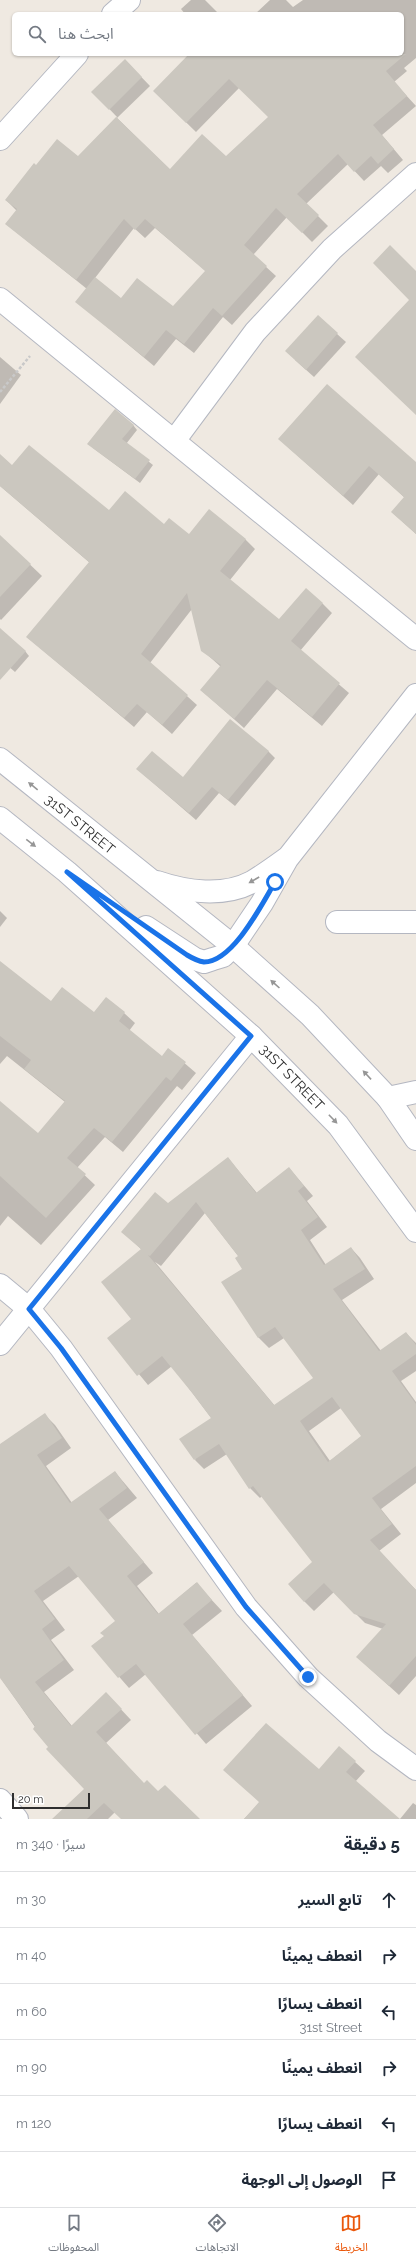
<!DOCTYPE html>
<html lang="ar">
<head>
<meta charset="utf-8">
<style>
	:root { --surface:#fff; --page:#f6f6f7; --text:#1f2937; --muted:#747a83; --line:#e0e1e3; --accent:#ea580c }
	body { margin:0; font-family:Raleway,"Noto Sans Arabic",sans-serif; background:var(--page); color:var(--text); direction:rtl }
	.scale { position:absolute; left:12px; bottom:10px; width:78px; box-sizing:border-box; padding-left:4px; border:2px solid #2e2e2e; border-top:0; font-size:11px; line-height:14px; white-space:nowrap; color:#2e2e2e; -webkit-text-stroke:3px #fff; paint-order:stroke }
	.stop { position:absolute; width:12px; height:12px; margin:-9px; border:3px solid #1a73e8; border-radius:50%; background:#fff }
	.stop.end { background:#1a73e8; border-color:#fff; box-shadow:0 1px 4px #0008 }
	.list { margin:0; padding:0; list-style:none }
	h2 { display:flex; justify-content:space-between; align-items:center; height:52px; margin:0; padding:0 16px; font-size:17px }
	h2 small { font-size:13px; font-weight:400; color:var(--muted) }
	.list li { display:grid; grid-template-columns:26px 1fr auto; gap:12px; align-items:center; box-sizing:border-box; height:56px; padding:0 16px; border-top:1px solid var(--line) }
	.list b { display:block; font-size:15px; white-space:nowrap }
	.list p { margin:0; font-size:13px; white-space:nowrap; color:var(--muted) }
	.list em { font-size:13px; font-style:normal; color:var(--muted) }
	.icon { flex:none; width:22px; height:22px; fill:none; stroke:currentColor; stroke-width:2; stroke-linecap:round; stroke-linejoin:round }
	.map { position:relative; flex:none; width:416px; height:1819px; overflow:hidden; direction:ltr }
	.search { position:absolute; background:var(--surface); box-shadow:0 1px 3px #0004; left:12px; right:12px; top:12px; height:44px; display:flex; align-items:center; gap:10px; box-sizing:border-box; padding:0 14px; border-radius:6px; color:var(--muted); font-size:15px }
	.sheet { height:388px; background:var(--surface) }
	nav { display:flex; justify-content:space-around; align-items:center; box-sizing:border-box; height:56px; border-top:1px solid var(--line); background:var(--surface); font-size:11px; color:var(--muted) }
	nav a { display:grid; justify-items:center; gap:2px }
	nav .on { color:var(--accent) }
	.map>svg:first-child { display:block }
</style>
</head>
<body>
<div class="map">
<svg width="416" height="1819" viewBox="0 0 416 1819">
	<rect width="100%" height="100%" fill="#efe9e1"/>
	<!-- shadow -->
	<g fill="#0003" fill-rule="evenodd">
		<path d="M191 0H205L219 14H185L181 9Z"/>
		<path d="M270 0H286L293 7 303 0H416V58L404 68 407 71 394 82 416 106 382 135 403 160 388 173 381 166 364 181 348 164 306 204 328 226 312 242 287 217 253 255 276 276 232 325 223 317 194 353 176 339 154 366 77 302 87 289 6 224 17 211 6 200 36 166 78 157 117 117 93 92 125 60 150 86 117 118 170 170 226 157 269 117 240 87 196 132 154 91 191 54H402V14H255ZM134 228 145 238 155 228 206 271 173 308 121 299 95 278Z"/>
		<path d="M318 317 346 342 314 377 295 360Z"/>
		<path d="M0 357 21 375 0 404Z"/>
		<path d="M133 425 137 430 126 444 153 465 140 483 93 448Z"/>
		<path d="M289 448 416 464V534L392 512 405 498 379 474 353 505Z"/>
		<path d="M0 455 12 466 109 512 164 525 189 536 245 539 255 549 230 580 279 620 306 590 323 604 332 613 300 651 349 693 322 726 277 689 244 728 201 690 221 667 202 650 192 609 150 663 197 705 172 734 147 712 134 727 27 637 90 563 0 486Z"/>
		<path d="M0 536 42 576 1 620 0 619Z"/>
		<path d="M0 644 25 651 29 656 15 672 0 659Z"/>
		<path d="M268 751 275 758 235 806 219 793 196 820 144 775 183 778Z"/>
		<path d="M0 911 7 918 0 927Z"/>
		<path d="M0 962 51 1002 95 1014 124 1013 135 1023 129 1031 162 1057 168 1049 196 1073 182 1090 177 1086 123 1152 105 1137 77 1168 95 1185 41 1245 8 1216 0 1226V1102L38 1135 65 1102 7 1056 0 1064Z"/>
		<path d="M228 1158 257 1193 289 1168 313 1196 307 1201 327 1227 310 1240 326 1265 351 1248 360 1258 374 1279 342 1300 381 1351 406 1333 416 1343V1371L401 1381 416 1402V1483L381 1509 401 1534 379 1551 416 1590V1676L399 1695 367 1666 383 1629 365 1623 334 1592 314 1611 304 1601 313 1562 262 1496 260 1498 250 1488 227 1454 204 1469 195 1460 212 1419 172 1366 148 1385 109 1338 132 1319 142 1250 123 1232 168 1204ZM205 1213 239 1257 243 1269 223 1283 259 1338 269 1348 284 1338 315 1378 275 1406 155 1262 161 1266ZM341 1408 362 1436 330 1461 309 1431Z"/>
		<path d="M45 1415 55 1425 71 1448 46 1466 72 1503 115 1472 137 1498 108 1520 153 1573 137 1586 159 1614 196 1583 222 1611 192 1635 252 1706 206 1744 146 1674 129 1688 93 1647 105 1636 116 1621 79 1576 43 1601 65 1630 51 1640 74 1670 44 1692 72 1726 116 1704 131 1720 106 1743 144 1784 198 1819H122L115 1812 108 1819H72L85 1789 49 1747 0 1677V1445Z"/>
		<path d="M355 1762 365 1771 355 1782 398 1819H244L260 1802 319 1770Z"/>
		<path d="M413 1803 416 1805V1819H400Z"/>
	</g>
	<!-- building -->
	<g fill="#cbc7bf" fill-rule="evenodd">
		<path d="M189 54H406L386 71 407 96 373 125 394 149 378 164 371 156 354 172 338 154 297 194 319 215 302 233 276 208 244 245 267 266 222 316 213 308 184 344 166 330 144 357 75 302 95 277 121 298 137 278 173 306 205 271 145 219 135 230 124 219 76 280 5 224 17 209 5 200 34 163 36 165 57 139 78 156 116 117 170 169 202 134 226 156 268 117 229 79 186 123 153 91Z"/>
		<path d="M125 59 142 77 109 110 91 92Z"/>
		<path d="M390 245 416 271V415L355 357 409 300 373 263Z"/>
		<path d="M318 315 338 333 306 370 285 351Z"/>
		<path d="M327 384 416 462V534L391 512 404 497 369 466 343 496 278 439Z"/>
		<path d="M115 409 134 425 122 439 150 460 135 479 87 444Z"/>
		<path d="M29 445 109 510 125 491 164 524 169 518 189 534 209 509 246 539 220 571 279 619 306 588 323 603 291 641 340 683 312 717 267 680 234 719 200 690 221 665 201 651 187 593 141 654 188 695 162 725 137 704 124 718 26 637 89 562 0 486V454L12 465Z"/>
		<path d="M0 535 31 564 0 597Z"/>
		<path d="M0 628 26 651 0 680Z"/>
		<path d="M230 719 269 751 228 800 212 787 189 813 136 769 152 751 183 777Z"/>
		<path d="M0 961 51 1001 62 987 94 1012 106 997 125 1012 119 1021 162 1056 168 1048 186 1062 171 1081 166 1077 112 1142 94 1128 67 1158 86 1174 46 1218 0 1176V1101L38 1133 65 1101 24 1069 31 1060 0 1036Z"/>
		<path d="M228 1157 256 1193 289 1167 304 1186 298 1191 318 1217 301 1230 324 1265 351 1247 365 1269 333 1289 379 1351 406 1332 416 1345V1354L392 1371 416 1404V1466L372 1498 392 1524 370 1540 416 1590V1656L389 1686 356 1657 386 1624 354 1614 324 1583 304 1602 288 1584 312 1562 253 1486 249 1489 219 1444 194 1460 179 1439 211 1418 193 1394 162 1356 137 1376 107 1338 131 1319 101 1282 141 1249 121 1232 155 1192 168 1203ZM196 1202 238 1256 235 1258 242 1269 221 1282 258 1338 275 1327 313 1378 274 1405 148 1255 150 1256ZM332 1397 361 1436 328 1462 300 1421Z"/>
		<path d="M45 1413 62 1438 37 1455 70 1503 115 1471 127 1488 99 1509 144 1562 127 1576 158 1614 197 1582 212 1600 183 1624 243 1695 195 1735 136 1664 118 1678 91 1646 104 1636 100 1633 115 1621 69 1566 34 1591 55 1619 42 1629 64 1660 35 1682 71 1726 106 1692 122 1709 96 1732 144 1783 147 1780 158 1791 165 1785 200 1819H121L104 1803 87 1819H52L84 1789 46 1749 48 1747 33 1729 35 1726 0 1678V1444Z"/>
		<path d="M266 1723 319 1769 339 1746 356 1761 346 1772 400 1819H244L259 1802 223 1770Z"/>
	</g>
	<g fill="none" stroke-linecap="round" stroke-linejoin="round">
		<defs>
			<g id="minor">
				<path d="M113 14 129 0"/>
				<path d="M0 139 77 54"/>
				<path d="M0 299 416 639"/>
				<path d="M174 441 255 332 332 249 416 174"/>
				<path d="M0 759 233 946 310 1015 388 1098 416 1139"/>
				<path d="M0 818 67 872 251 1036 338 1125 416 1231"/>
				<path d="M157 882C186 892 224 897 252 882 264 875 275 867 286 859"/>
				<path d="M337 922H416"/>
				<path d="M146 927 195 959 204 962 213 959 223 956 233 946 262 903 287 859 416 695"/>
				<path d="M388 1098 416 1092"/>
				<path d="M0 1285 29 1309 61 1348 246 1607 308 1677 378 1741 416 1769"/>
				<path d="M0 1344 251 1036"/>
				<path d="M0 1800 17 1819"/>
			</g>
		</defs>
		<!-- minor casing -->
		<use href="#minor" stroke="#b4b7c1" stroke-width="24"/>
		<!-- path -->
		<path stroke="#c9c9c9" stroke-width="2.5" stroke-dasharray="3 2" stroke-linecap="butt" d="M0 392 30 356"/>
		<!-- minor -->
		<use href="#minor" stroke="#fff" stroke-width="22"/>
	</g>
	<!-- one-way arrows -->
	<defs><path id="oneway-solid" d="M-6-.8H1V-3.2L6.5 0L1 3.2V.8H-6Z"/></defs>
	<g fill="#969696">
		<use href="#oneway-solid" transform="translate(33 786) rotate(-141)"/>
		<use href="#oneway-solid" transform="translate(31 843) rotate(38)"/>
		<use href="#oneway-solid" transform="translate(254 880) rotate(150)"/>
		<use href="#oneway-solid" transform="translate(275 984) rotate(-138)"/>
		<use href="#oneway-solid" transform="translate(367 1075) rotate(-133)"/>
		<use href="#oneway-solid" transform="translate(333 1119) rotate(46)"/>
	</g>
	<g fill="none" stroke-linecap="round" stroke-linejoin="round">
		<!-- route -->
		<path stroke="#1a73e8" stroke-width="5" d="M275 882C262 904 233 962 204 962 197 961 192 958 187 955L67 872 251 1036 29 1309 61 1348 246 1607 308 1677"/>
	</g>
	<g text-anchor="middle" dominant-baseline="central" stroke-width="3" stroke-linejoin="round" paint-order="stroke">
		<!-- street labels -->
		<g font-size="14" fill="#2e2e2e" stroke="#fff">
			<text transform="translate(80 824) rotate(39)">31ST STREET</text>
			<text transform="translate(292 1077) rotate(46)">31ST STREET</text>
		</g>
	</g>
</svg>
<div class="scale">20 m</div>
<div class="stop" style="left:275px;top:882px"></div>
<div class="stop end" style="left:308px;top:1677px"></div>
<div class="search"><svg class="icon" aria-label="search" viewBox="0 0 24 24"><circle cx="10" cy="10" r="6"/><path d="M15 15l6 6"/></svg>ابحث هنا</div>
</div>
<section class="sheet">
<h2>5 دقيقة<small>سيرًا · 340 m</small></h2>
<ul class="list">
<li><svg class="icon" aria-label="ahead" viewBox="0 0 24 24"><path d="M12 20V5M6 11l6-6 6 6"/></svg><div><b>تابع السير</b></div><em>30 m</em></li>
<li><svg class="icon" aria-label="right" viewBox="0 0 24 24"><path d="M7 20v-9h11M14 6l5 5-5 5"/></svg><div><b>انعطف يمينًا</b></div><em>40 m</em></li>
<li><svg class="icon" aria-label="left" viewBox="0 0 24 24"><path d="M17 20v-9H6M10 6l-5 5 5 5"/></svg><div><b>انعطف يسارًا</b><p>31st Street</p></div><em>60 m</em></li>
<li><svg class="icon" aria-label="right" viewBox="0 0 24 24"><path d="M7 20v-9h11M14 6l5 5-5 5"/></svg><div><b>انعطف يمينًا</b></div><em>90 m</em></li>
<li><svg class="icon" aria-label="left" viewBox="0 0 24 24"><path d="M17 20v-9H6M10 6l-5 5 5 5"/></svg><div><b>انعطف يسارًا</b></div><em>120 m</em></li>
<li><svg class="icon" aria-label="arrive" viewBox="0 0 24 24"><path d="M6 21V4h12l-3 4 3 4H6"/></svg><div><b>الوصول إلى الوجهة</b></div></li>
</ul>
</section>
<nav>
<a class="on"><svg class="icon" aria-label="map" viewBox="0 0 24 24"><path d="M3 6l6-2 6 2 6-2v14l-6 2-6-2-6 2zM9 4v14M15 6v14"/></svg>الخريطة</a>
<a><svg class="icon" aria-label="directions" viewBox="0 0 24 24"><path d="M12 3l9 9-9 9-9-9zM9 14v-3h6M13 9l2 2-2 2"/></svg>الاتجاهات</a>
<a><svg class="icon" aria-label="saved" viewBox="0 0 24 24"><path d="M7 4h10v16l-5-4-5 4z"/></svg>المحفوظات</a>
</nav>
</body>
</html>
